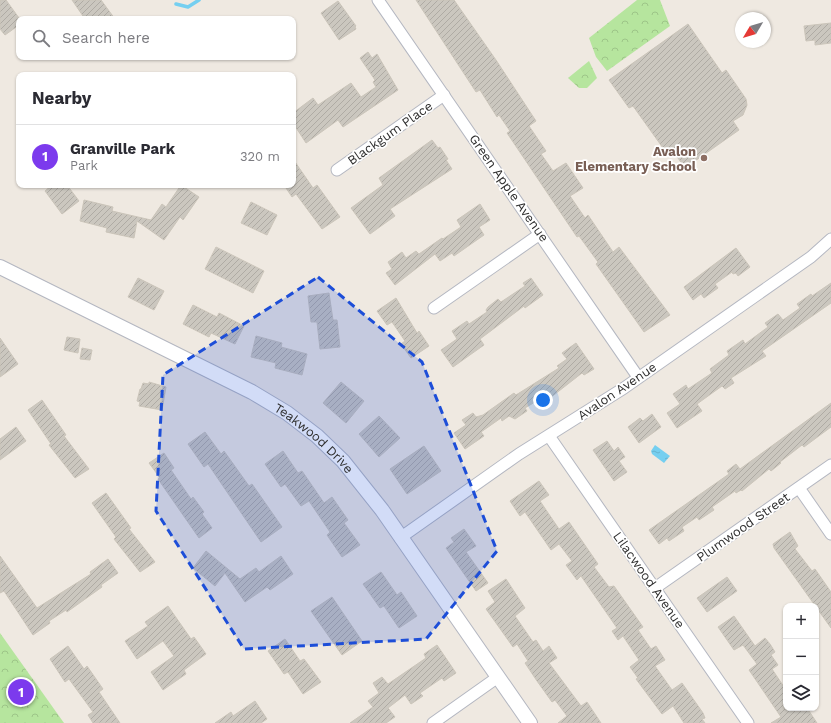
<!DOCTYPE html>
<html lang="en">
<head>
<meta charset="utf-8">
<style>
	:root { --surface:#fff; --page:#f7f7f7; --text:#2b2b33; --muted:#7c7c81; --line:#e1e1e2; --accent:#7c3aed }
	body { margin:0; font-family:"Work Sans",sans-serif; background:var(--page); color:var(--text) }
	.controls { position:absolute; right:12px; bottom:12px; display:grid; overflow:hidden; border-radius:8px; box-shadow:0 1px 3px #0004 }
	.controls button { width:36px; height:36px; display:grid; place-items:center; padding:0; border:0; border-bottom:1px solid var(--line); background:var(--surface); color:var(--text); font:20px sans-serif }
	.compass { position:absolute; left:735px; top:12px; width:36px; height:36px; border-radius:50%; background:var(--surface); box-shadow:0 1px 3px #0004; rotate:232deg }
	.you { position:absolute; left:543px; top:400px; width:14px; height:14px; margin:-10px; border:3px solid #fff; border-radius:50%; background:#1a73e8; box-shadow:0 0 0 6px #1a73e833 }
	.badge { display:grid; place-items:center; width:26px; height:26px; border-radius:50%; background:var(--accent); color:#fff; font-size:13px; font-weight:700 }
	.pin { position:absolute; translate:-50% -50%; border:2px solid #fff; box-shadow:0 1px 4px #0006 }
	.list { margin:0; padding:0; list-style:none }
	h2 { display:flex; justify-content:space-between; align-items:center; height:52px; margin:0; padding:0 16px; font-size:17px }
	h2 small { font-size:13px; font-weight:400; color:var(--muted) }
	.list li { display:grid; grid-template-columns:26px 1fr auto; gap:12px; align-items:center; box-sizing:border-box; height:64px; padding:0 16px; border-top:1px solid var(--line) }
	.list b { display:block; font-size:15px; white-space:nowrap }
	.list p { margin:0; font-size:13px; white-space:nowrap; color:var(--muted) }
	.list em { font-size:13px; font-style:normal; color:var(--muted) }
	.icon { flex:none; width:22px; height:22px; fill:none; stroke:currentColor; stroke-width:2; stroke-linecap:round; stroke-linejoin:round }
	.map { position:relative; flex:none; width:831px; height:723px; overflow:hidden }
	.search { position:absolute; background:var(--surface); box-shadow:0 1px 3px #0004; left:16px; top:16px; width:280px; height:44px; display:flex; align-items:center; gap:10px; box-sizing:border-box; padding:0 14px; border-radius:8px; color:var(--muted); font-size:15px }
	.panel { position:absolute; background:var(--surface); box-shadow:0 1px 3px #0004; left:16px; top:72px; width:280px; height:116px; border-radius:8px }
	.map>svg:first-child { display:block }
</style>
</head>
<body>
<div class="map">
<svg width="831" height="723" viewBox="0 0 831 723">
	<defs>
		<pattern id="forest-crowns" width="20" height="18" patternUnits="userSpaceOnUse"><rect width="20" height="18" fill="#b6e59e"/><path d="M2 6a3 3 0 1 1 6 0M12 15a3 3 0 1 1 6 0" fill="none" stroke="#9dc588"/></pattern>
		<pattern id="water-ripples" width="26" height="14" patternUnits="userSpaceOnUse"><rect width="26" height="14" fill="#75cff0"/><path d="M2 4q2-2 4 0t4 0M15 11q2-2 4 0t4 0" fill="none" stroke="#66b2ce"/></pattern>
		<pattern id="building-hatch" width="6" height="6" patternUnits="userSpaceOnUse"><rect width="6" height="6" fill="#cbc7bf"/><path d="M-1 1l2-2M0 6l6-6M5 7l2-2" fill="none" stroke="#afaba4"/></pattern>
	</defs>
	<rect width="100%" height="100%" fill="#efe9e1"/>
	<!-- forest -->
	<g fill="url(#forest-crowns)">
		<path d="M637 0H660L670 26 607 71 596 57 589 38Z"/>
		<path d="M589 61 597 78 587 88H579L568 78Z"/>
		<path d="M0 633 64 723H0Z"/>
	</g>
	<!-- water -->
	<path fill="url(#water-ripples)" d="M655 445 670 456 664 463 652 454 651 451Z"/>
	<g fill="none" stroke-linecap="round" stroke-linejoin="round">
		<!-- stream -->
		<path stroke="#75cff0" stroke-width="3.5" d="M176 4 188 7 199 0"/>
	</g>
	<!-- building -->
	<g fill="url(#building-hatch)" stroke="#cbc5ba">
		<path d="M0 0H6L19 18V25L5 35 0 29Z"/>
		<path d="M72 0H101L115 19H85Z"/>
		<path d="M416 0H454L496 60 536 121 529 126 546 151 541 154 553 171 566 163 583 188 570 196 585 218 588 215 613 252 619 247 670 315 644 332 596 264 598 262 579 236 577 237 507 133 510 131 499 115 497 117 480 90 476 92Z"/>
		<path d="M338 1 356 26 355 27 356 29 339 40 321 13Z"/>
		<path d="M831 23V43L815 45V40L806 41 804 26Z"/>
		<path d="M688 24 722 73 726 70 746 99 747 105 743 115 733 121 739 130 685 168 673 151 668 155 633 106 629 108 609 80Z"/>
		<path d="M368 52 372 58 377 54 398 90 343 127 338 120 306 143 293 123V113L313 98 318 105 351 83 361 97 376 87 373 82 375 80 360 58Z"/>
		<path d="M432 140 438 148 440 147 448 159 446 160 452 169 390 209 395 216 370 234 351 208 383 185 379 178Z"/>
		<path d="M293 159 313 188 317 185 340 217 322 229 296 194 292 197 284 185H293Z"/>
		<path d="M52 185H67L79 201 62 214 45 191Z"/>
		<path d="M181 185 199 197 183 220 180 217 164 240 137 221 134 238 106 232 107 228 80 221 84 200 113 207 112 211 151 220 162 204 166 207Z"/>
		<path d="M251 202 277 215 267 235 241 223Z"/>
		<path d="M480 204 490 220 479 227 484 235 454 256 452 253 440 261 435 254 395 285 386 273 392 269 388 262 402 252 406 258 416 251 419 254 442 238 443 239 461 227 457 220Z"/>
		<path d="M216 247 264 271 253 293 205 269Z"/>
		<path d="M736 248 750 267 738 276 736 273 733 274 732 272 715 284 718 288 704 298 701 294 693 300 684 287Z"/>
		<path d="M138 278 164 291 154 310 128 297Z"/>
		<path d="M531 278 543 295 525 308 524 306 480 339 484 345 453 367 441 350 457 339 452 331 467 321 469 324 487 312 486 310 488 307 498 299 501 302 525 286 523 283Z"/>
		<path d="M831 283V303L762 351 766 356 731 378 734 383 725 389 722 386 697 404 702 411 677 428 667 413 680 404 673 394 686 385 688 389 712 373 710 369 729 355 727 351 743 340 745 344 768 327 765 323 778 314 783 320 800 308 797 304 811 294 812 296Z"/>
		<path d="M329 293 333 320H337L340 347 320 349 317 322H311L308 296Z"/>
		<path d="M396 298 417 333 419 331 429 346 411 358 401 344 405 341 392 322 387 325 377 311Z"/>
		<path d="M193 305 217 317 219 313 244 326 235 344 211 333 209 337 183 324Z"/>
		<path d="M256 336 282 343 281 347 307 354 302 375 275 368 276 363 251 357Z"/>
		<path d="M67 337 80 339 78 353 64 350Z"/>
		<path d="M0 338 18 364 0 377Z"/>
		<path d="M576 343 594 369 584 375 582 373 550 398 548 394 525 408 527 411 515 419 509 416 502 421 501 418 481 432 484 436 465 449 454 433 466 425 462 420 473 413 476 417 483 415 514 393 516 395 559 368 557 366 567 359 562 353Z"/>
		<path d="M82 348 92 350 90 360 80 359Z"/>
		<path d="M149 382 166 387 162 410 139 406 140 402 137 401 140 389H141L143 383 149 384Z"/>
		<path d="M341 382 364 401 346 423 323 403Z"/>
		<path d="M42 400 66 435 64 436 89 469 75 478 49 445 51 444 28 410Z"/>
		<path d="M831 403V427L804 447 802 445 780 462 781 463 771 471 769 469 742 491 741 490 736 493 735 491 712 507 714 510 699 520 697 517 682 527 684 531 669 541 667 538 659 544 649 530 729 474 727 471 736 464 740 469Z"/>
		<path d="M652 414 661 427 639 443 628 427 640 418 643 421Z"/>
		<path d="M379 416 400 438 379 457 359 434Z"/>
		<path d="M16 427 26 441 0 460V439Z"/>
		<path d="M205 432 221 454 224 451 249 486 252 484 282 527 261 542 208 464 204 467 188 444Z"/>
		<path d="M607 441 614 451 618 447 625 457 619 461 627 472 614 481 593 450Z"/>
		<path d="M424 446 441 471 407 494 390 469Z"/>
		<path d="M283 451 298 473 302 471 324 503 332 497 348 520 344 523 360 545 342 557 327 535 330 532 309 501 301 506 285 484 281 487 265 464Z"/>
		<path d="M164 453 174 468 171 470 191 499 193 497 204 512 202 514 212 528 199 538 158 479 160 478 149 463Z"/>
		<path d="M539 481 549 495 540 501 559 529 569 522 598 564 594 567 609 587 614 586 643 627 638 630 651 649 656 646 665 660 655 666 672 690 682 683 703 713 705 718 702 719 705 723H684L673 706 662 714 636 679 638 678 630 667 639 660 623 636 618 640 612 631 617 628 581 576 577 580 566 565 572 561 559 544 551 550 525 512 520 516 510 501Z"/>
		<path d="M106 493 131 528 129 529 155 562 140 572 114 539 116 537 92 503Z"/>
		<path d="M464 529 476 546 466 552 488 583 476 591 446 548 454 542 451 538Z"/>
		<path d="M790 532 798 546 795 549 812 571 815 569 831 592V628L774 548 773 544Z"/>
		<path d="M206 551 240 579 256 568 259 572 281 556 293 574 270 590 267 587 245 602 225 573 215 586 193 568Z"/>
		<path d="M0 556 37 608 91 574 90 572 108 559 118 573 101 585 102 587 67 612 66 610 49 621 50 623 33 635 4 591 0 593Z"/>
		<path d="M381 572 397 595 401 592 417 616 399 628 384 606 380 608 363 584Z"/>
		<path d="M727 577 737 591 707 612 697 598Z"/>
		<path d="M506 579 525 608 515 616 533 642 536 640 543 651 549 646 557 658 549 663 581 706 587 702 601 723H558L567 716 555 700 552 702 537 681 525 663 528 661 517 644 513 647 486 609 495 602 488 591Z"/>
		<path d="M332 597 362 641 342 655 311 611Z"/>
		<path d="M168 606 191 639 194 637 206 654 184 670 186 674 163 690 151 672 174 656 163 641 137 659 125 641 148 626 145 622Z"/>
		<path d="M734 616 755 646 765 638 770 644 775 652 771 655 778 665 772 669 786 690V708H807L817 723H771L781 717 749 670 757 664 743 645 734 650 718 627Z"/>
		<path d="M285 639 300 661 304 659 321 682 303 694 288 672 284 674 268 651Z"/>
		<path d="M437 645 456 673 444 681 442 678 420 693 423 696 411 704 405 695 388 708 395 717 386 723H350L373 707 368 701 379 693 373 683 382 677 388 684 426 658 424 654Z"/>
		<path d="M68 646 84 669 87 666 103 689 99 692 120 723H93L88 715 93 712 69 679 65 682 50 659Z"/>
		<path d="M255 701 267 719 261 723H215L231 712 233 716Z"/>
	</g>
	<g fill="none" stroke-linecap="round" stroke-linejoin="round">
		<defs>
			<g id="minor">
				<path d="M378 0 638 377"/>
				<path d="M337 170 444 95"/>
				<path d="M434 308 540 234"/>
				<path d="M549 436 748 723"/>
				<path d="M799 488 831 534"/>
				<path d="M400 538 519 454 624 388 811 257 831 239"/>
				<path d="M655 588 831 465"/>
				<path d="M433 723 498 677"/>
			</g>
			<g id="tertiary">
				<path id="s1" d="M0 267 252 392 287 413 317 436 343 461 382 510 530 723"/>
			</g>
		</defs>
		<!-- minor casing -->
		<use href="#minor" stroke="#b4b7c1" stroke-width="13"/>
		<!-- tertiary casing -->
		<use href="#tertiary" stroke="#b4b7c1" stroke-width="16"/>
		<!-- minor -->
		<use href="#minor" stroke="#fff" stroke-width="11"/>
		<!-- tertiary -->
		<use href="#tertiary" stroke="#fff" stroke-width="14"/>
	</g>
	<!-- marked area -->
	<path fill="#1d4ed8" fill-opacity="0.2" stroke="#1d4ed8" stroke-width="3" stroke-dasharray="8 5" stroke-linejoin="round" d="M318 277 422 362 497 551 426 639 244 649 156 511 163 375Z"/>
	<!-- markers -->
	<circle fill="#8d6e63" stroke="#fff" stroke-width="1.5" cx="704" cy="158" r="4"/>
	<g text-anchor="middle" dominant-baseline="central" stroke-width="3.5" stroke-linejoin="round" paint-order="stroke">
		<!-- street labels -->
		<g font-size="13" fill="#2e2e2e" stroke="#fff">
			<text transform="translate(390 133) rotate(-35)">Blackgum Place</text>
			<text transform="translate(509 188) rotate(55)">Green Apple Avenue</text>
			<text transform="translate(617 391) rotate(-34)">Avalon Avenue</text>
			<text stroke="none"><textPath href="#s1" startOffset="359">Teakwood Drive</textPath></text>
			<text transform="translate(743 527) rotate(-35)">Plumwood Street</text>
			<text transform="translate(649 580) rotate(55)">Lilacwood Avenue</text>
		</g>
		<!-- education labels -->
		<g font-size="13" font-weight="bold" fill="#785e54" stroke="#fff" text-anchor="end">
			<text x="696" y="151">Avalon<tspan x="696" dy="15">Elementary School</tspan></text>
		</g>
	</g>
</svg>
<div class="controls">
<button>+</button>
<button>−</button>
<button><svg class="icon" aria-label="layers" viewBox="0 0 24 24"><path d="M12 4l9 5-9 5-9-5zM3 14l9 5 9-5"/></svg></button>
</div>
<svg class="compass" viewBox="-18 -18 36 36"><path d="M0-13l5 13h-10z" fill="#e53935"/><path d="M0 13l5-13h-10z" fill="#7c7c81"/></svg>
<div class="you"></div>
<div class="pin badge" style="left:21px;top:692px">1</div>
<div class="search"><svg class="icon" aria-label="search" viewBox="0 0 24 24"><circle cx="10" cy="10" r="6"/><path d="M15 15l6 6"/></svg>Search here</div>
<section class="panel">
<h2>Nearby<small></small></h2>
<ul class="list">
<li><span class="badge">1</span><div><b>Granville Park</b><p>Park</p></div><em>320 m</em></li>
</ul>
</section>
</div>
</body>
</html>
